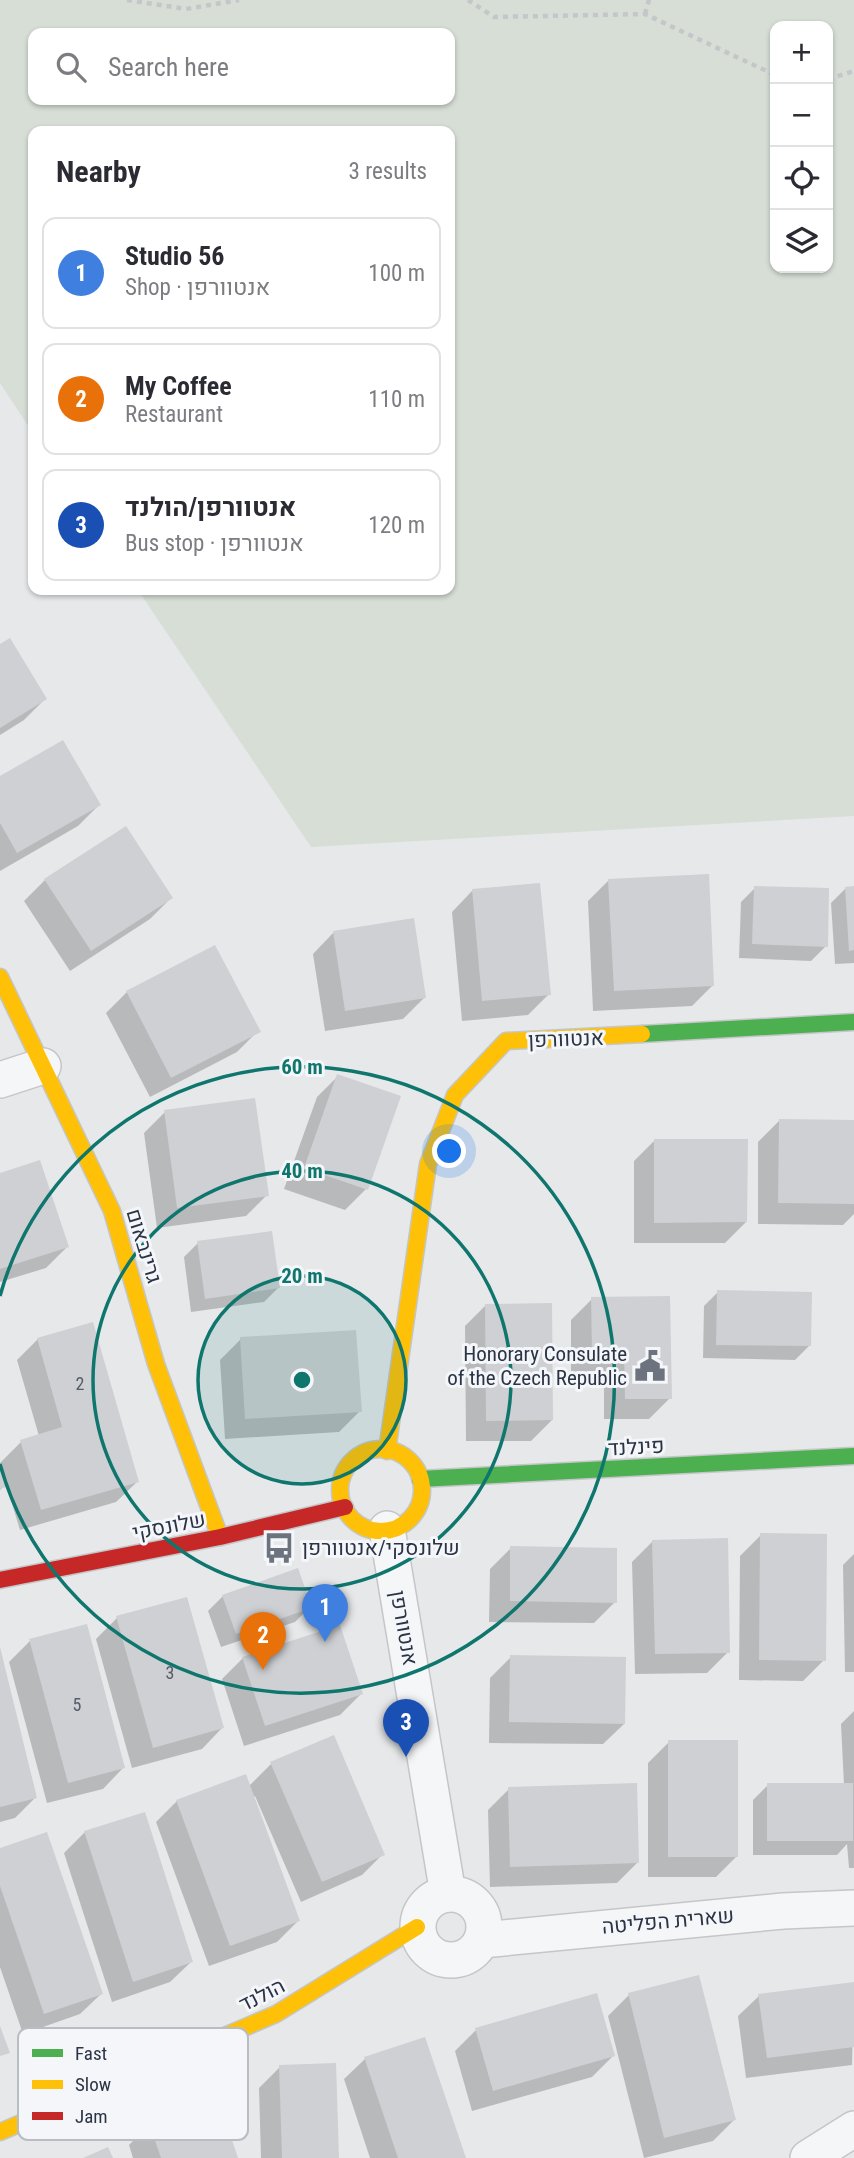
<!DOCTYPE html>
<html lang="en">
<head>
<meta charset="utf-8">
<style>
	:root { --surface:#fff; --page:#f7f7f7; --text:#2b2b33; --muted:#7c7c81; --line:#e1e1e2; --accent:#2563eb }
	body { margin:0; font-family:"Roboto Condensed",Heebo,sans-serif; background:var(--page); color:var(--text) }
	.controls { position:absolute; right:21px; top:21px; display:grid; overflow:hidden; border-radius:14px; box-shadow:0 2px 5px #0004 }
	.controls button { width:63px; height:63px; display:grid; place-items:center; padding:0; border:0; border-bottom:2px solid var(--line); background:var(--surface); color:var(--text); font:35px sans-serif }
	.you { position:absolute; left:450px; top:1152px; width:24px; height:24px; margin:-18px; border:5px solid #fff; border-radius:50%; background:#1a73e8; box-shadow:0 0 0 10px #1a73e833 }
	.badge { display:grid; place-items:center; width:46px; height:46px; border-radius:50%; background:var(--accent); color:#fff; font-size:23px; font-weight:700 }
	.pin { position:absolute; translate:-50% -58px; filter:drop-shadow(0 2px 4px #0008) }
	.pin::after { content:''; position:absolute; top:37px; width:24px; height:21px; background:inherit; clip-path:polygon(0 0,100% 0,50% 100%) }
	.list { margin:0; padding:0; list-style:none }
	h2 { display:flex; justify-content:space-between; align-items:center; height:91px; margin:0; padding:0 28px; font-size:30px }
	h2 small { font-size:23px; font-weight:400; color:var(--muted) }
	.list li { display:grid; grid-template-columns:46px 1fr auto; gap:21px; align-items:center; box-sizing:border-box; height:112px; margin:0 14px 14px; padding:0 14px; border:2px solid var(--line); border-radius:14px }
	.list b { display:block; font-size:26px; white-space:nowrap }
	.list p { margin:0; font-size:23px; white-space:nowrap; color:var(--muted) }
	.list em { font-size:23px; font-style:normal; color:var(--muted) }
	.icon { flex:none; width:38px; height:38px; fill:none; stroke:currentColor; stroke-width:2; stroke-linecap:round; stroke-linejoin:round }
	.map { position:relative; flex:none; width:854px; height:2158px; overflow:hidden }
	.search { position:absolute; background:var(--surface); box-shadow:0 2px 5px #0004; left:28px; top:28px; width:427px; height:77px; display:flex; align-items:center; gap:18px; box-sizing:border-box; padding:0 24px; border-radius:14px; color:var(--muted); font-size:26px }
	.panel { position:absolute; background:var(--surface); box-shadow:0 2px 5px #0004; left:28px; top:126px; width:427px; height:469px; border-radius:14px }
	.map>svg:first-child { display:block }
</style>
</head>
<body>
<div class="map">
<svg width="854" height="2158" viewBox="0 0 854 2158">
	<rect width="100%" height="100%" fill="#e6e8ea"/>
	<!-- green -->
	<path fill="#d6ded6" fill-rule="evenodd" d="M0 0H854V816L311 847 138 590H450V131H33V433L0 383ZM775 26H828V268H775ZM33 33H450V100H33Z"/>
	<!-- shadow -->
	<g fill="#0003">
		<path d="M0 646 45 699 24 720 0 735Z"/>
		<path d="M0 778 99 805 78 826 0 871Z"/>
		<path d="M45 880 171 898 150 919 70 971 24 901Z"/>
		<path d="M609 880 713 985 692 1006 593 1011 588 901Z"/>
		<path d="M755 888 826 946 811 961 739 958 741 902Z"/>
		<path d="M854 888V963L835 964 831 903 845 889Z"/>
		<path d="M472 891 549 994 528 1015 462 1021 452 912Z"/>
		<path d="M333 933 424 998 403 1019 325 1031 313 954Z"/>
		<path d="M127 992 258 1031 237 1052 150 1097 106 1013Z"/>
		<path d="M338 1076 398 1097 366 1189 345 1210 284 1189 317 1097Z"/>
		<path d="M165 1112 267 1195 246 1216 157 1228 144 1133Z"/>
		<path d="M779 1121 854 1122V1214L843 1225 758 1224V1142Z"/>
		<path d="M655 1140 746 1222 725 1243H634V1161Z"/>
		<path d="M0 1175 67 1247 46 1268 0 1282Z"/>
		<path d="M198 1243 278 1288 264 1302 191 1312 184 1257Z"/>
		<path d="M718 1292 809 1346 795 1360 703 1358 704 1306Z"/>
		<path d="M592 1299 670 1398 649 1419H604V1371L571 1372V1320Z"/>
		<path d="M486 1305 552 1420 531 1441H466L465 1326Z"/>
		<path d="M38 1339 137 1482 116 1502 20 1530 6 1484 0 1490V1463L21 1442 39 1436 17 1360Z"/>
		<path d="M241 1339 360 1411 339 1432 225 1439 220 1360Z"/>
		<path d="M761 1535 824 1660 803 1681 739 1680 740 1556Z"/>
		<path d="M653 1541 728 1652 707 1673 635 1674 632 1562Z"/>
		<path d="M511 1548 615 1602 594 1623 489 1622 490 1569Z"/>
		<path d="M854 1554V1672H845L843 1565Z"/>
		<path d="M223 1596 310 1607 295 1622 221 1647 208 1611Z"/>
		<path d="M117 1618 222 1728 202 1749 132 1768 96 1639Z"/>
		<path d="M30 1641 123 1768 103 1789 47 1803 9 1662Z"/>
		<path d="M0 1653 36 1797 15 1818 0 1822Z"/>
		<path d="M511 1657 624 1724 603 1744 489 1743 490 1678Z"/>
		<path d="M243 1658 361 1694 340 1715 244 1746 222 1679Z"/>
		<path d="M854 1711V1868H849L847 1844 837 1855H753V1800L768 1785H844L841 1724Z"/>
		<path d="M669 1742 737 1856 716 1877H648V1763Z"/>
		<path d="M271 1764 383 1854 362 1875 301 1902 255 1796 253 1797 298 1921 277 1942 209 1966 156 1822 177 1801 249 1786Z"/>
		<path d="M509 1789 638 1862 617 1883 490 1887 488 1810Z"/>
		<path d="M85 1832 191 1962 170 1982 112 2002 64 1853Z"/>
		<path d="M0 1850 101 1994 80 2014 23 2034 0 1967Z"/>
		<path d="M854 1984 852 2065 746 2078 738 2016 759 1996Z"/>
		<path d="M629 1995 734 2120 713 2141 644 2158 608 2016Z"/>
		<path d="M476 2030 613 2056 592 2077 472 2111 455 2051Z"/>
		<path d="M365 2059 464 2158H370L344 2079Z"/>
		<path d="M280 2067 337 2158H261L259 2088Z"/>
		<path d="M150 2124 236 2158H133L129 2145Z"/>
	</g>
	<!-- building -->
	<g fill="#ced0d3">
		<path d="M10 638 47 699 0 728V644Z"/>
		<path d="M63 740 101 805 17 853 0 823V776Z"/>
		<path d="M126 826 173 898 91 951 44 879Z"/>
		<path d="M709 874 714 986 614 991 608 879Z"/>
		<path d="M540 883 551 995 482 1001 472 889Z"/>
		<path d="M754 886 829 888 828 947 752 944Z"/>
		<path d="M854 886V950L849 951 845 887Z"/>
		<path d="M414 918 426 998 345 1011 333 931Z"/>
		<path d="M215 945 261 1032 171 1078 126 991Z"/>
		<path d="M337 1074 401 1096 368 1190 304 1168Z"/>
		<path d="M255 1098 269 1196 177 1208 164 1110Z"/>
		<path d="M779 1119 854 1120V1204L778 1203Z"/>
		<path d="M654 1139H748L747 1222 654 1223Z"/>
		<path d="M40 1160 69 1247 0 1269V1173Z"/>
		<path d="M272 1231 280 1288 205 1299 197 1241Z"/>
		<path d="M717 1290 812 1292 811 1346 716 1345Z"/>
		<path d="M670 1296 672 1399H625L624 1351 592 1352 591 1297Z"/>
		<path d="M552 1303 553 1420 486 1421 485 1304Z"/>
		<path d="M93 1322 139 1482 41 1510 20 1440 62 1427 37 1338Z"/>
		<path d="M356 1330 362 1412 245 1419 240 1337Z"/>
		<path d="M0 1470 6 1487 0 1489Z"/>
		<path d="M760 1533 827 1534 826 1661 759 1660Z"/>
		<path d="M728 1538 730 1653 655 1654 652 1540Z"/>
		<path d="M510 1546 617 1548V1603L510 1601Z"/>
		<path d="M298 1568 312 1608 236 1634 222 1595Z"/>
		<path d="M187 1597 224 1728 153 1748 116 1616Z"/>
		<path d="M87 1624 125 1768 68 1783 29 1639Z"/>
		<path d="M340 1625 363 1694 265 1726 242 1657Z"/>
		<path d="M0 1647 37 1798 0 1807Z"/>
		<path d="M510 1655 626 1657 625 1724 509 1722Z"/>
		<path d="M334 1735 385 1855 322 1882 270 1762Z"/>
		<rect x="668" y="1740" width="70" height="117"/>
		<path d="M246 1774 300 1921 230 1946 176 1800Z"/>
		<path d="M637 1783 639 1863 510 1867 508 1787Z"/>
		<rect x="767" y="1783" width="86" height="58"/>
		<path d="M145 1812 193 1962 133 1982 84 1831Z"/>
		<path d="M47 1832 103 1994 44 2014 0 1886V1848Z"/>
		<path d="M699 1975 736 2120 664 2138 628 1993Z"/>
		<path d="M854 1982V2047L767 2058 758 1994Z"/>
		<path d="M597 1993 615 2056 493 2091 475 2028Z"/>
		<path d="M0 2026 10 2053 0 2056Z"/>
		<path d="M425 2037 466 2158H398L364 2057Z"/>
		<path d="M336 2063 339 2158H282L279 2065Z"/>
		<path d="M219 2100 238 2158H161L149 2123Z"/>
		<path d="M108 2147 113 2158H83Z"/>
	</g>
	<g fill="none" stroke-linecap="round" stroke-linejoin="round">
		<defs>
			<g id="street">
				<path d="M0 1080 43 1066"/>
				<path d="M387 1529 448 1894"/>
				<circle cx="451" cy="1927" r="33"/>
				<path d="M482 1940 783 1911 854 1908"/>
				<path d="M808 2158 854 2129"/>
			</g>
			<g id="fast">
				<path d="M642 1034 854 1022"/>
				<path d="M420 1479 854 1456"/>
			</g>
			<g id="slow">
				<path d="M0 977 112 1211 156 1364 220 1537"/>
				<circle cx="381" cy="1490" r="41"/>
				<path d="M387 1451 428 1164 455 1095 506 1041 642 1034"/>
				<path d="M0 2132 276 2014 417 1927"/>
			</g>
			<path id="jam" d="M0 1580 220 1537 345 1507"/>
		</defs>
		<!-- street casing -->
		<use href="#street" stroke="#c4c6c8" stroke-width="38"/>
		<!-- fast casing -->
		<use href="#fast" stroke="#c4c6c8" stroke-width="19"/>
		<!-- slow casing -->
		<use href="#slow" stroke="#c4c6c8" stroke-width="19"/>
		<!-- jam casing -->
		<use href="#jam" stroke="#c4c6c8" stroke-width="19"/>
		<!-- path -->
		<g stroke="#c5c6ca" stroke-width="4.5" stroke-dasharray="5 5" stroke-linecap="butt">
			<path d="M127 0 186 9 239 0"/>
			<path d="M468 0 494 17 645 14 775 75"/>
			<path d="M645 14 649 0"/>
			<path d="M828 79 854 71"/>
		</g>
		<!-- street -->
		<use href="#street" stroke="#f5f6f7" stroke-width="35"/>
		<!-- fast -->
		<use href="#fast" stroke="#4caf50" stroke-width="16"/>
		<!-- slow -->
		<use href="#slow" stroke="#ffc107" stroke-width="16"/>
		<!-- jam -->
		<use href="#jam" stroke="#c62828" stroke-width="16"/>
	</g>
	<!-- distance rings -->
	<circle cx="302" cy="1380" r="104" fill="#0f766e" fill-opacity=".12"/>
	<g fill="none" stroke="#0f766e" stroke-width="3.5">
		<circle cx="302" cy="1380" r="104"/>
		<circle cx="302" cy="1380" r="209"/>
		<path d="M0 1296A313 313 0 1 1 0 1464"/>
	</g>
	<!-- icons -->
	<defs>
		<symbol id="civic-bare" viewBox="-9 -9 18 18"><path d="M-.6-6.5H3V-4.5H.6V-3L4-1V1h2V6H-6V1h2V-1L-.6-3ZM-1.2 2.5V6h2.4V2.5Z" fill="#6c737f" stroke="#f4f6f9" stroke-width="2.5" paint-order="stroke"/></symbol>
		<symbol id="bus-bare" viewBox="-9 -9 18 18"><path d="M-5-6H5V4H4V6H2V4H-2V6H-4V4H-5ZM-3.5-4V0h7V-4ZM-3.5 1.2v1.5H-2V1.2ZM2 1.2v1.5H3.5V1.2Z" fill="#6c737f" stroke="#f4f6f9" stroke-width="2.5" paint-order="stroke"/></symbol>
	</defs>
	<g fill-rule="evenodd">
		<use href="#civic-bare" x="628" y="1344" width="44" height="44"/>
		<use href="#bus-bare" x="257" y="1526" width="44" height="44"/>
	</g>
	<g text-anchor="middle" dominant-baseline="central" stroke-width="6" stroke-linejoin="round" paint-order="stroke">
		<!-- number labels -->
		<g font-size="18" fill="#545c69">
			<text x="80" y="1383">2</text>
			<text x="170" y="1672">3</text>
			<text x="77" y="1704">5</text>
		</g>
		<!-- street labels -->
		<g font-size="21" fill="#2b3445" stroke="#f4f6f9">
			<text transform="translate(566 1039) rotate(-2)">אנטוורפן</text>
			<text transform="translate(144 1246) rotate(73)">גרינבאום</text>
			<text transform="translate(636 1447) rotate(-3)">פינלנד</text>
			<text transform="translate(169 1526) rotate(-11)">שלונסקי</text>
			<text transform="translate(404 1628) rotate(80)">אנטוורפן</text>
			<text transform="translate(668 1921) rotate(-5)">שארית הפליטה</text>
			<text transform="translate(262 1995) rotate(-27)">הולנד</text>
		</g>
		<!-- poi labels -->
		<g font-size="21" fill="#2b3445" stroke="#f4f6f9" text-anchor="end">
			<text x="627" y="1354">Honorary Consulate<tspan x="627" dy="24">of the Czech Republic</tspan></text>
			<text x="302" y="1548" text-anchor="start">שלונסקי/אנטוורפן</text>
		</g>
	</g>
	<!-- legend -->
	<rect x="18" y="2028" width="230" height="112" rx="10" fill="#f4f6f9" stroke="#b8bcc3" stroke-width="2"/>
	<rect x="32" y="2049" width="31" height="8" fill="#4caf50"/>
	<rect x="32" y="2080" width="31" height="9" fill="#ffc107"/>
	<rect x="32" y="2112" width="31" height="8" fill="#c62828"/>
	<g font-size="19" fill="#2b3445">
		<text x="75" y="2060">Fast</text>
		<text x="75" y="2091">Slow</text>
		<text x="75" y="2123">Jam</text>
	</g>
	<circle cx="302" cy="1380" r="10" fill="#0f766e" stroke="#f4f6f9" stroke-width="3.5"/>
	<g font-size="21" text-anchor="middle" font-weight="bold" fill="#0f766e" stroke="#f4f6f9" stroke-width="6" stroke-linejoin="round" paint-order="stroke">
		<text x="302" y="1074">60 m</text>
		<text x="302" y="1178">40 m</text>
		<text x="302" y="1283">20 m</text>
	</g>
</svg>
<div class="controls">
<button>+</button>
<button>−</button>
<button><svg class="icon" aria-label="locate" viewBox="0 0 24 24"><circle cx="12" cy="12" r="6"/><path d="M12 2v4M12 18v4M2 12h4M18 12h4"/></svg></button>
<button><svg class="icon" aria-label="layers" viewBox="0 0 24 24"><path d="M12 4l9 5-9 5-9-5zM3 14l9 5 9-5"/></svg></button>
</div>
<div class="you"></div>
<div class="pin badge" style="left:325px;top:1642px;background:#3f7fe0">1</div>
<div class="pin badge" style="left:263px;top:1670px;background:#e8710a">2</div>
<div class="pin badge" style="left:406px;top:1757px;background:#1a4fb4">3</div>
<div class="search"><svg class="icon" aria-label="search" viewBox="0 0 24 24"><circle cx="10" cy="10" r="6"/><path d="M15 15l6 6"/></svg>Search here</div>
<section class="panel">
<h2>Nearby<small>3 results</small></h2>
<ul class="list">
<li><span class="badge" style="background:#3f7fe0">1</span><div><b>Studio 56</b><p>Shop · אנטוורפן</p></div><em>100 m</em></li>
<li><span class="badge" style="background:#e8710a">2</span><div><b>My Coffee</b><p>Restaurant</p></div><em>110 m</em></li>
<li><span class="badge" style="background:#1a4fb4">3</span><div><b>אנטוורפן/הולנד</b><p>Bus stop · אנטוורפן</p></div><em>120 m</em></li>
</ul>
</section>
</div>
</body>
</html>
